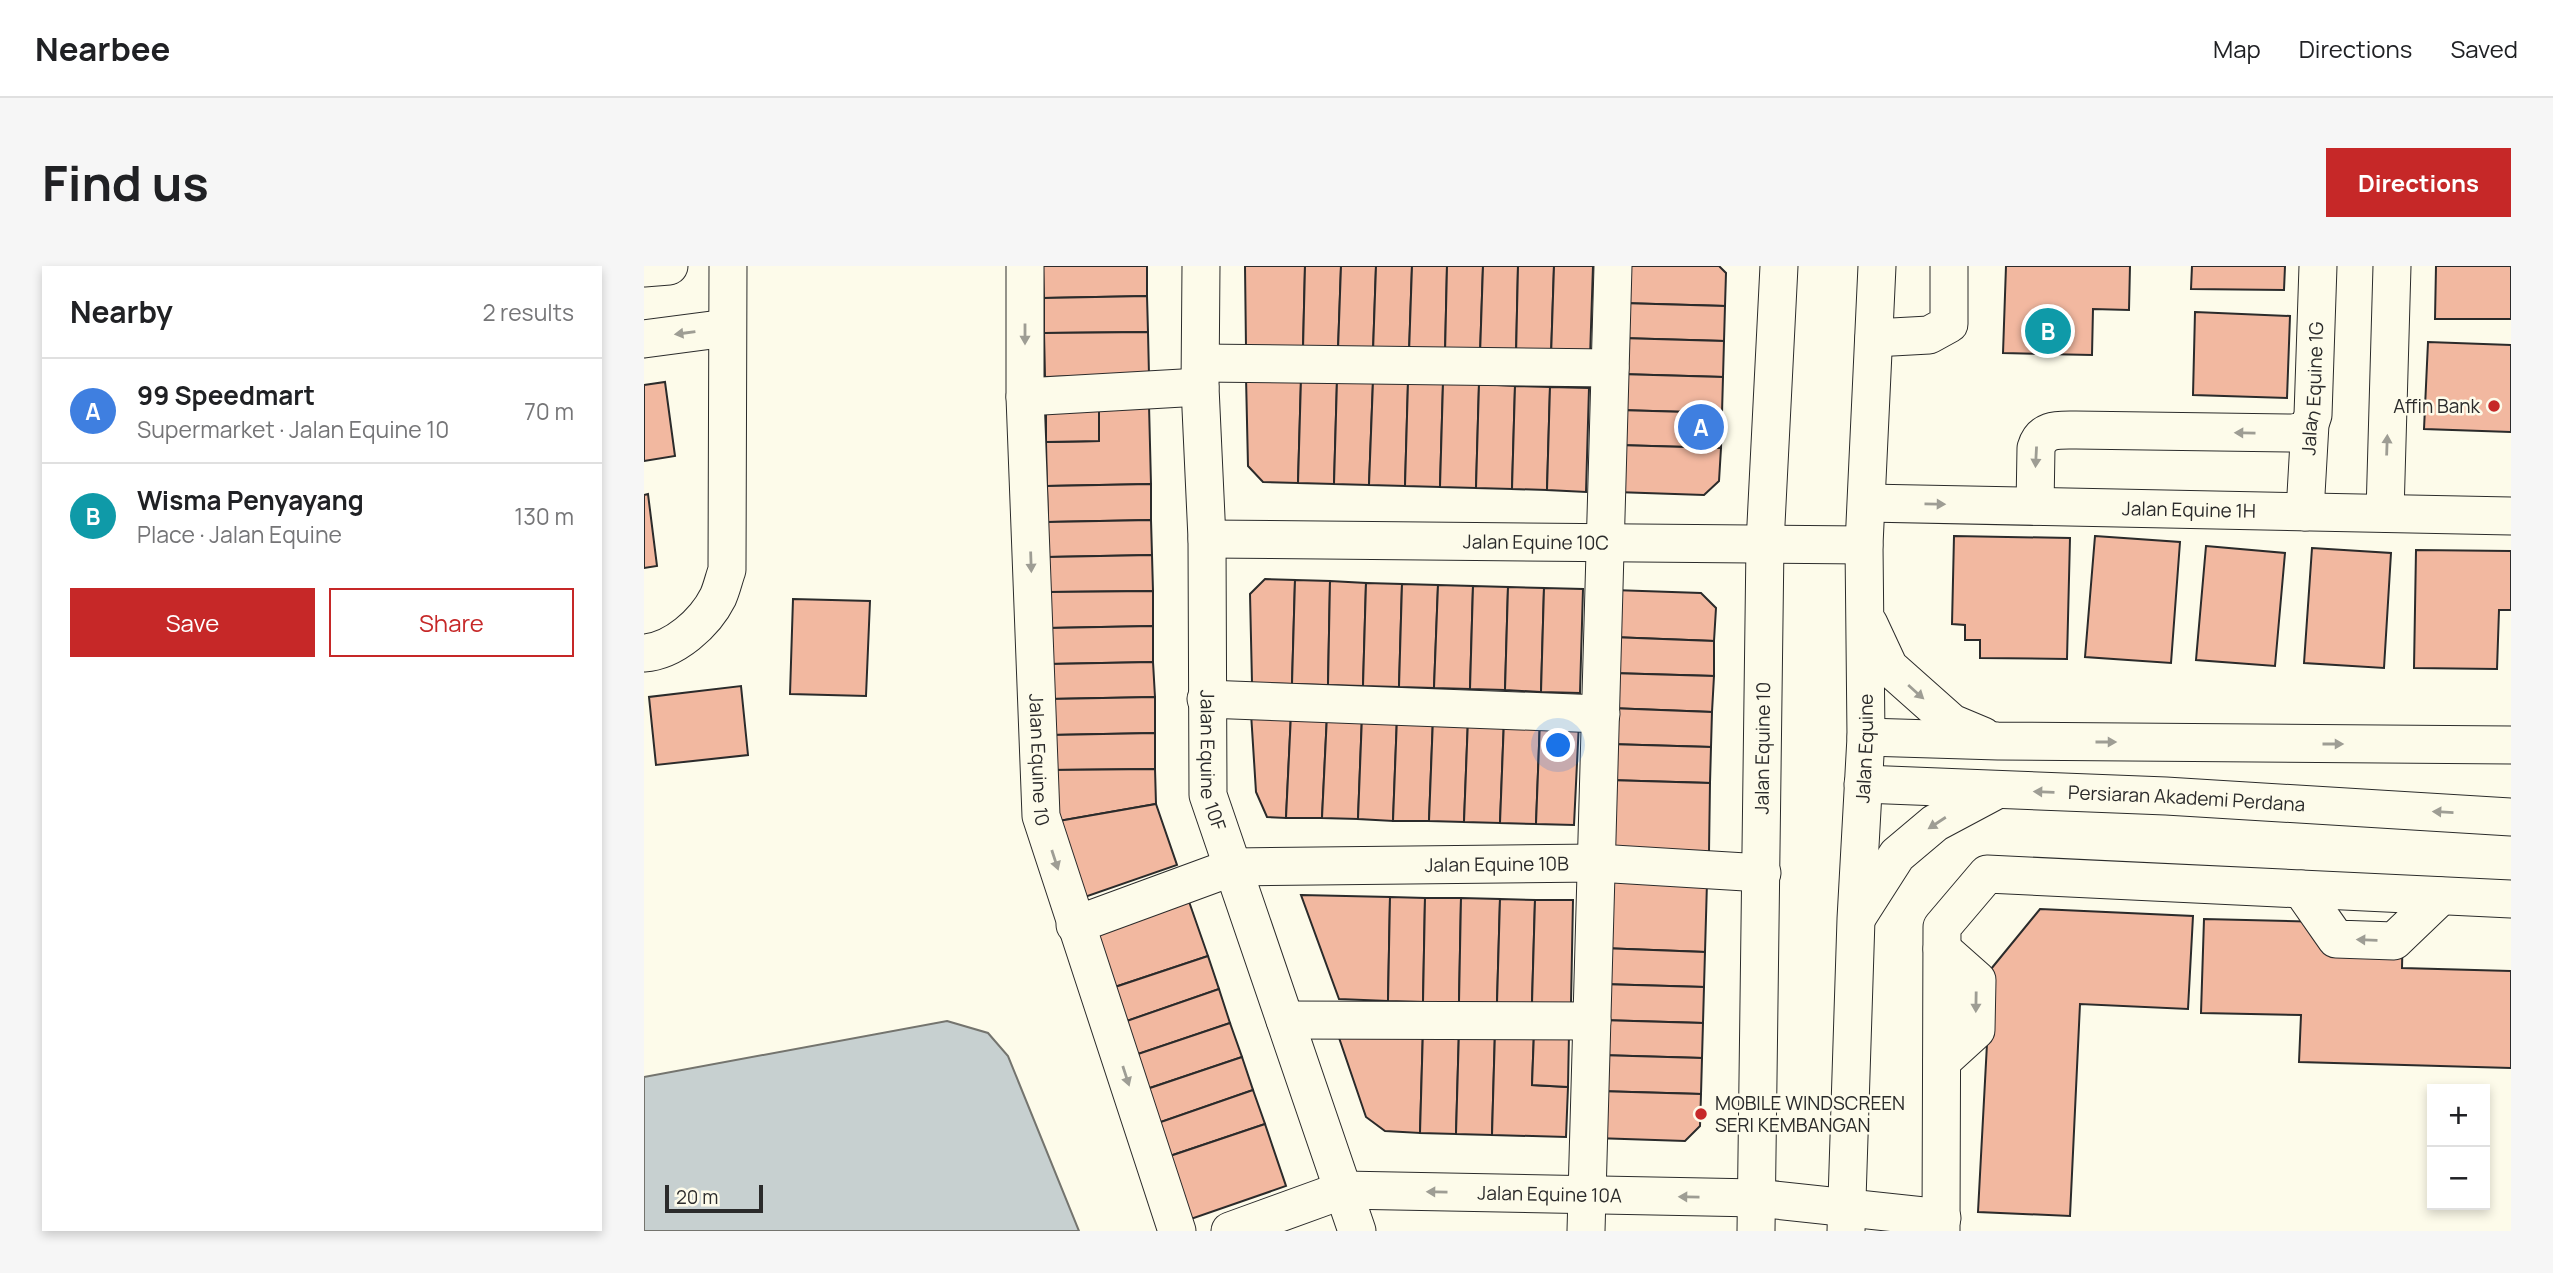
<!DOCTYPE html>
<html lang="en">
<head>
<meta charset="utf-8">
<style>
	:root { --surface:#fff; --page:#f6f6f6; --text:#202124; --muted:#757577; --line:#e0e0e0; --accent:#c62828 }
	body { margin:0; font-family:Manrope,sans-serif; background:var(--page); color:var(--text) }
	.controls { position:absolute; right:21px; bottom:21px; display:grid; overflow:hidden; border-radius:0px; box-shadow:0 4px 10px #0003 }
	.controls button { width:63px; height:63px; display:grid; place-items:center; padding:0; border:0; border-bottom:2px solid var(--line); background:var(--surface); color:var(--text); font:35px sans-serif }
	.scale { position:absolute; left:21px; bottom:18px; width:98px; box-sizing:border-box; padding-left:7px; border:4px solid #2b2b2b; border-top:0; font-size:19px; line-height:24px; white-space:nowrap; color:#2b2b2b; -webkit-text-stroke:5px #fdfbea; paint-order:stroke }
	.you { position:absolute; left:915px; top:480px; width:24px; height:24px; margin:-18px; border:5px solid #fff; border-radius:50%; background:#1a73e8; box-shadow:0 0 0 10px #1a73e833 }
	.badge { display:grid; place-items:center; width:46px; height:46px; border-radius:50%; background:var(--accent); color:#fff; font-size:23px; font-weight:700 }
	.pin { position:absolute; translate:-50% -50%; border:4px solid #fff; box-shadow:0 2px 7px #0006 }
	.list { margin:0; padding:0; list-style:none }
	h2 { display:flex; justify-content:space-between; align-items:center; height:91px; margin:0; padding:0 28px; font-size:30px }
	h2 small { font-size:23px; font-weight:400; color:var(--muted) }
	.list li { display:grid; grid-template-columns:46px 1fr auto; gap:21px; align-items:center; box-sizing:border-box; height:105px; padding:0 28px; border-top:2px solid var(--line) }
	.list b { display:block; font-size:26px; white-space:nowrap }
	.list p { margin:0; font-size:23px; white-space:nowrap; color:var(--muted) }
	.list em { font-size:23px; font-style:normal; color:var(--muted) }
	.actions { display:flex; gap:14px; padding:21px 28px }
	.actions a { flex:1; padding:16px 0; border:2px solid var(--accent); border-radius:0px; text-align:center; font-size:24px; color:var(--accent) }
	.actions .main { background:var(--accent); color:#fff }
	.map { position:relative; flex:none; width:1867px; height:965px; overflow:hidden; border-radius:0px }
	header { display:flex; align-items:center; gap:42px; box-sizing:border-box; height:98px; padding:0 35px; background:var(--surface); border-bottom:2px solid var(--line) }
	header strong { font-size:33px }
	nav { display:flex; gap:38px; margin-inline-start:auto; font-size:24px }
	.intro { display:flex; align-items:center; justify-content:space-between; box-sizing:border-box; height:168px; padding:0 42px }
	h1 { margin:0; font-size:49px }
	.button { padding:18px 32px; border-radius:0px; background:var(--accent); color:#fff; font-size:24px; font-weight:700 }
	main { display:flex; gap:42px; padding:0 42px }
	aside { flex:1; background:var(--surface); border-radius:0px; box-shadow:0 4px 10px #0003 }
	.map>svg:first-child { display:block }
</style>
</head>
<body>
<header>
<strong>Nearbee</strong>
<nav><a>Map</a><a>Directions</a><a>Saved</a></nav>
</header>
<div class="intro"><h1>Find us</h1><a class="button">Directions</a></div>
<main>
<aside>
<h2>Nearby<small>2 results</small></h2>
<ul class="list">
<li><span class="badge" style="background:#3f7fe0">A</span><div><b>99 Speedmart</b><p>Supermarket · Jalan Equine 10</p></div><em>70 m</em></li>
<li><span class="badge" style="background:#0f9aa8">B</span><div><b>Wisma Penyayang</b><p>Place · Jalan Equine</p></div><em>130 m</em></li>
</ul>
<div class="actions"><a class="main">Save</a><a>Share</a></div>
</aside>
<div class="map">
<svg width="1867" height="965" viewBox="0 0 1867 965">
	<rect width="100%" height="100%" fill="#fdfbea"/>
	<!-- water -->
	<path fill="#c7d0d0" stroke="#74746e" stroke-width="2" d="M303 755 344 767 364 790 435 965H0V811Z"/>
	<!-- building -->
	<g fill="#f2b8a0" stroke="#2b2b2b" stroke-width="2">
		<path d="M399 0H503V30L400 32Z"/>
		<path d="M601 0H661L659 83 602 82Z"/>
		<path d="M661 0H697L694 84 659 83Z"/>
		<path d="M697 0H732L729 86 694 84Z"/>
		<path d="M732 0H768L765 87 729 86Z"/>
		<path d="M768 0H803L801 88 765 87Z"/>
		<path d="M803 0H839L836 89 801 88Z"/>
		<path d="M839 0H874L872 90 836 89Z"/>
		<path d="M874 0H910L907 91 872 90Z"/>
		<path d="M910 0H949L946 92 907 91Z"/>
		<path d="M978 0H1075L1082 7 1081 40 977 37Z"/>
		<path d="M1362 0H1486L1485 44 1449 43 1448 89 1359 87Z"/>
		<path d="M1548 0H1641L1640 24 1547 23Z"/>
		<path d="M1792 0H1867V53H1791Z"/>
		<path d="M503 30 504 66 400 67V32Z"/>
		<path d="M977 37 1081 40 1080 75 976 72Z"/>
		<path d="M1551 46 1646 50 1643 132 1549 129Z"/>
		<path d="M504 66 505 109 401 111 400 67Z"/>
		<path d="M976 72 1080 75 1079 111 975 108Z"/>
		<path d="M1784 76 1867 79V166L1780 163Z"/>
		<path d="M975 108 1079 111 1078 147 974 144Z"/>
		<path d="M602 111 657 113 654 217 619 216 604 200Z"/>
		<path d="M657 113 693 114 690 218 654 217Z"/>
		<path d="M693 114 729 115 725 219 690 218Z"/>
		<path d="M729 115 764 116 761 220 725 219Z"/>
		<path d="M21 116 31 190 0 195V119Z"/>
		<path d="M764 116 799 117 796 221 761 220Z"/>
		<path d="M799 117 835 118 832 222 796 221Z"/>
		<path d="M835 118 871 120 868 223 832 222Z"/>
		<path d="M871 120 906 121 903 224 868 223Z"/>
		<path d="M906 121 945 122 942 226 903 224Z"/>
		<path d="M505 139 507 218 403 220 402 176 455 175V140Z"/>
		<path d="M455 140V175L402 176V141Z"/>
		<path d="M974 144 1078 147 1077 182 973 179Z"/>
		<path d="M973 179 1077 182 1075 215 1060 229 972 226Z"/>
		<path d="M507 218V254L404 256 403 220Z"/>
		<path d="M4 228 13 300 0 302V229Z"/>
		<path d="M507 254 508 289 404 291V256Z"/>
		<path d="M1310 270 1426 272 1423 393 1336 392V374H1321V359L1308 358Z"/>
		<path d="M1451 270 1536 276 1527 397 1441 391Z"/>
		<path d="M1562 280 1641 287 1631 400 1552 394Z"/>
		<path d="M1668 282 1747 287 1740 402 1660 397Z"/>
		<path d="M1772 284 1867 285V344H1855L1853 403 1770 402Z"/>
		<path d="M508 289 509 325 405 326 404 291Z"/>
		<path d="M621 313 651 314 648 418 608 417 606 328Z"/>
		<path d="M651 314 686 315 684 419 648 418Z"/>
		<path d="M686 315 722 317 719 420 684 419Z"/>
		<path d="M722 317 758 318 755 421 719 420Z"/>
		<path d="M758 318 794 319 790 422 755 421Z"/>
		<path d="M794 319 829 320 826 423 790 422Z"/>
		<path d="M829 320 864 321 861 424 826 423Z"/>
		<path d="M864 321 900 322 897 426 861 424Z"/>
		<path d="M900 322 939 323 936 427 897 426Z"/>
		<path d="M969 324 1057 327 1072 342 1070 375 967 371Z"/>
		<path d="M509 325V360L405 362V326Z"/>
		<path d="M149 333 226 335 222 430 146 428Z"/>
		<path d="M509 360V396L406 398 405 362Z"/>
		<path d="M967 371 1070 375V410L966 407Z"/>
		<path d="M509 396 511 431 406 433V398Z"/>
		<path d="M966 407 1070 410 1068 446 965 442Z"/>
		<path d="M97 420 104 489 12 499 5 431Z"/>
		<path d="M511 431V467L407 469 406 433Z"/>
		<path d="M965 442 1068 446 1067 481 964 478Z"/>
		<path d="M607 447 647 448 642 552 623 551 612 526Z"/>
		<path d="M647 448 683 449 678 552H642Z"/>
		<path d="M683 449 718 450 714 553 678 552Z"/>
		<path d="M718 450 753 451 749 555 714 553Z"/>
		<path d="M753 451 789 452 785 555H749Z"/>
		<path d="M789 452 824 453 820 556 785 555Z"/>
		<path d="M824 453 860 454 856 557 820 556Z"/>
		<path d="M860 454H896L892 558 856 557Z"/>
		<path d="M896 454 935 456 930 559 892 558Z"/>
		<path d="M511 467V503L407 504V469Z"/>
		<path d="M964 478 1067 481 1066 517 963 514Z"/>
		<path d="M511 503 512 538 409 556 407 504Z"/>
		<path d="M963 514 1066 517 1065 586 961 583Z"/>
		<path d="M512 538 533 599 435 633 409 556Z"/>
		<path d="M960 613 1063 616 1061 686 957 682Z"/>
		<path d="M542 627 564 690 465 723 444 661Z"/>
		<path d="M657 629 746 631 744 735 695 733Z"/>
		<path d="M746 631 781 632 779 736 744 735Z"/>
		<path d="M781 632H817L815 736H779Z"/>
		<path d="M817 632 856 633 853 737 815 736Z"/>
		<path d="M856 633 891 634 888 737H853Z"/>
		<path d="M891 634H929L927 738 888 737Z"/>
		<path d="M1396 643 1549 650 1544 743 1436 738 1426 950 1334 946 1347 703Z"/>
		<path d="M1560 653 1759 658 1758 702 1867 705V802L1655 796 1657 749 1557 747Z"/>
		<path d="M957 682 1061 686 1060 721 956 718Z"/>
		<path d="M564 690 575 723 477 757 465 723Z"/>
		<path d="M956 718 1060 721 1059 757 955 754Z"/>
		<path d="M575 723 586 757 488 790 477 757Z"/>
		<path d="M955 754 1059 757 1058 792 954 789Z"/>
		<path d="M586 757 598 791 500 824 488 790Z"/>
		<path d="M691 760 779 763 776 867 741 865 722 851Z"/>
		<path d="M779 763 815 764 812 868 776 867Z"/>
		<path d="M815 764 851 765 848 869 812 868Z"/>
		<path d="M851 765 890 766 888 819 924 821 922 871 848 869Z"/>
		<path d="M890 766 925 767 924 821 888 819Z"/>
		<path d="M954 789 1058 792 1057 828 953 825Z"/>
		<path d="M598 791 609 824 511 858 500 824Z"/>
		<path d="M609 824 621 858 523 891 511 858Z"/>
		<path d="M953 825 1057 828 1056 860 1041 875 951 872Z"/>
		<path d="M621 858 642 920 544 954 523 891Z"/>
	</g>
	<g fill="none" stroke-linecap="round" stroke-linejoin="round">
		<defs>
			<g id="minor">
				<path id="s1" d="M381 0V131L397 550 533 965"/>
				<path id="s2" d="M557 0 556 121 563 273 564 529 713 965"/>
				<path d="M0 2 25 0"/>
				<path d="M1230 72 1285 69 1305 58V0"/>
				<path d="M0 73 83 62"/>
				<path d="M557 97 966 102"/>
				<path d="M381 131 556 121"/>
				<path id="s3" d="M1223 237 1867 250"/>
				<path d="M1391 240 1392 182C1398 162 1414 164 1432 164L1649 167 1659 165 1666 158"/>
				<path id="s4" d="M1661 246 1666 158 1669 149 1674 0"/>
				<path d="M1741 247 1748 0"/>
				<path id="s5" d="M563 273 1220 279"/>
				<path d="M1225 358 1245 401 1308 457 1339 470"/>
				<path d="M0 387C30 385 61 357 74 331 78 322 80 312 83 304L84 0"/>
				<path d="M562 433 957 448"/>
				<path d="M1222 471 1354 475 1867 479"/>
				<path id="s6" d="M1219 518 1522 530 1867 551"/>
				<path d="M1657 623 1692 673 1750 675 1797 630"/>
				<path d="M1214 650 1253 589 1291 557 1351 525"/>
				<path id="s7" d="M431 659 589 601 953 597 1118 607"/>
				<path d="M641 754 948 755"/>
				<path d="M1298 795 1332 764 1333 714 1298 683"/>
				<path id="s8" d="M586 965 699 924 1113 932 1298 952"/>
				<path d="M942 965 969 0"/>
				<path id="s9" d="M1112 965 1121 278 1135 0"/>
				<path id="s10" d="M1202 965 1212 653 1222 471 1220 279 1233 0"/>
				<path d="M1297 965 1298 661 1343 608 1867 633"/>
			</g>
		</defs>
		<!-- minor casing -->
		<use href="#minor" stroke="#2b2b2b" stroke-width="39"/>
		<!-- minor -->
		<use href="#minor" stroke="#fdfbea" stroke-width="37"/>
	</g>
	<!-- one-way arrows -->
	<defs><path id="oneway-solid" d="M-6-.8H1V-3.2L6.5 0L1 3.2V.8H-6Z" transform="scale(1.75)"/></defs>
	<g fill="#9e9d94">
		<use href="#oneway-solid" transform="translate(41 67) rotate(172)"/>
		<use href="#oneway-solid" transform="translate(381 68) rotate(90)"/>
		<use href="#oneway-solid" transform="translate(1601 167) rotate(-179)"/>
		<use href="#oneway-solid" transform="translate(1743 179) rotate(-88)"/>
		<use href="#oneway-solid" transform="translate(1392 191) rotate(93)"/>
		<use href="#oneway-solid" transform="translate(1291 238) rotate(1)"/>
		<use href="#oneway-solid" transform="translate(387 296) rotate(88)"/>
		<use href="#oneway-solid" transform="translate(1272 426) rotate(42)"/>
		<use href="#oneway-solid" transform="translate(1462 476)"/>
		<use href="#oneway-solid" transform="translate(1689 478)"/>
		<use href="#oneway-solid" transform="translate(1400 526) rotate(-178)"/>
		<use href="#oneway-solid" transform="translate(1799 546) rotate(-177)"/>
		<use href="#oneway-solid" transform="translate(1293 557) rotate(147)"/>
		<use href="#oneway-solid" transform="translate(411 594) rotate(72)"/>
		<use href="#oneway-solid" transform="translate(1723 674) rotate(-178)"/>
		<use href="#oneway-solid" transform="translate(1332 736) rotate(91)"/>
		<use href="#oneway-solid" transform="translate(482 810) rotate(72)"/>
		<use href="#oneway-solid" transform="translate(793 926) rotate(-179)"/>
		<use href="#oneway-solid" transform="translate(1045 931) rotate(-179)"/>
	</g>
	<!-- markers -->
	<g fill="#c62828" stroke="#fdfbea" stroke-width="2.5">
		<circle cx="1850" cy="140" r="7"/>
		<circle cx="1057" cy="848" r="7"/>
	</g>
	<g text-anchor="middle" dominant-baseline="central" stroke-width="5" stroke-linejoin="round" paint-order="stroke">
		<!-- street labels -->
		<g font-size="19" fill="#2b2b2b" stroke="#fdfbea">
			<text stroke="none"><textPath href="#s4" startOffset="124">Jalan Equine 1G</textPath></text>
			<text stroke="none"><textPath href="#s3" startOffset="322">Jalan Equine 1H</textPath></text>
			<text stroke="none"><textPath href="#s5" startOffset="329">Jalan Equine 10C</textPath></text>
			<text stroke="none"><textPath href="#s9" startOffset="483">Jalan Equine 10</textPath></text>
			<text stroke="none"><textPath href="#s10" startOffset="483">Jalan Equine</textPath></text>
			<text stroke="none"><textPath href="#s1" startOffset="494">Jalan Equine 10</textPath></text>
			<text stroke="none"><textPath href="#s2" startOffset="495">Jalan Equine 10F</textPath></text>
			<text stroke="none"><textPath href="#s6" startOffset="324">Persiaran Akademi Perdana</textPath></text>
			<text stroke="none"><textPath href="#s7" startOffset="432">Jalan Equine 10B</textPath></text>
			<text stroke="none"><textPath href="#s8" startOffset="327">Jalan Equine 10A</textPath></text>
		</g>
		<!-- poi labels -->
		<g font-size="19" fill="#2b2b2b" stroke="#fdfbea" text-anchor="end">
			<text x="1836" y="140">Affin Bank</text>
			<text x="1071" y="837" text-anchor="start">MOBILE WINDSCREEN<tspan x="1071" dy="22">SERI KEMBANGAN</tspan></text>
		</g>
	</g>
</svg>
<div class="controls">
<button>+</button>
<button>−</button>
</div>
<div class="scale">20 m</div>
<div class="you"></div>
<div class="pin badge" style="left:1057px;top:161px;background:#3f7fe0">A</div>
<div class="pin badge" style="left:1404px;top:65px;background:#0f9aa8">B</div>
</div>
</main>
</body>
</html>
